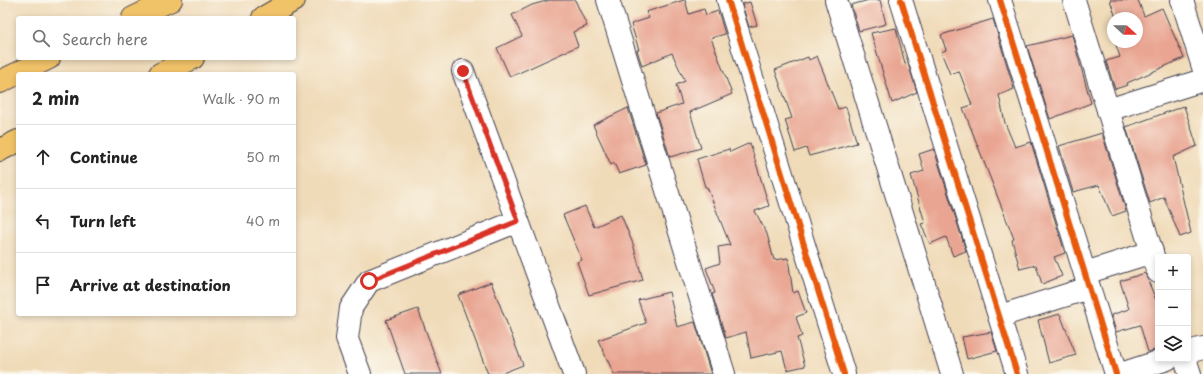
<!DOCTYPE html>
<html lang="en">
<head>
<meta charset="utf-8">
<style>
	:root { --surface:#fff; --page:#f2f2f2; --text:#222; --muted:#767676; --line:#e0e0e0 }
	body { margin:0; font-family:"Playpen Sans",sans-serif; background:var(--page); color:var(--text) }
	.controls { position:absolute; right:12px; bottom:12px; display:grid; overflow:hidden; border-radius:4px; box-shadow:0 2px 6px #0003 }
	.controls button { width:36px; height:36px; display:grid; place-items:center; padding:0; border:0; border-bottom:1px solid var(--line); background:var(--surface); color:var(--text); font:20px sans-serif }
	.compass { position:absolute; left:1107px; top:12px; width:36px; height:36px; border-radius:50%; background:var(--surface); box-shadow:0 2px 6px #0003; rotate:111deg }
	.stop { position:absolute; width:12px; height:12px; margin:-9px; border:3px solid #d93025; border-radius:50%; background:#fff }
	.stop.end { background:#d93025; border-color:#fff; box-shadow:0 1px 4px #0008 }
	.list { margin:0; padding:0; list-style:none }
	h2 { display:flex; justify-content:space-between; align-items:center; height:52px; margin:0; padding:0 16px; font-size:17px }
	h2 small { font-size:13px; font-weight:400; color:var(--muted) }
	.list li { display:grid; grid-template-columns:26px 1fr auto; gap:12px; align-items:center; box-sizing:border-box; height:64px; padding:0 16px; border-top:1px solid var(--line) }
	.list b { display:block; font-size:15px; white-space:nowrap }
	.list em { font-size:13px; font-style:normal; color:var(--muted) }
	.icon { flex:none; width:22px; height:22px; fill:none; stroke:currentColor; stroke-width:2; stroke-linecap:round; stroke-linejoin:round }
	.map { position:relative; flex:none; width:1203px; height:374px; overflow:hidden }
	.search { position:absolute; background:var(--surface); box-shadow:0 2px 6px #0003; left:16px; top:16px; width:280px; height:44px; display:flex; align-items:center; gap:10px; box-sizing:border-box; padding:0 14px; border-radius:4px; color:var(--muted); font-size:15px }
	.panel { position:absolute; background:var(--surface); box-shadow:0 2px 6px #0003; left:16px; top:72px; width:280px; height:244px; border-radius:4px }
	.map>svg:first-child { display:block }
</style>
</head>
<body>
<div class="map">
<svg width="1203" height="374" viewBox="0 0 1203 374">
	<rect width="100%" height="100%" fill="#fbf7ec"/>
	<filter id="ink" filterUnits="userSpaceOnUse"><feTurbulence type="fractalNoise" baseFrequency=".025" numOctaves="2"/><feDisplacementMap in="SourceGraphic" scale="8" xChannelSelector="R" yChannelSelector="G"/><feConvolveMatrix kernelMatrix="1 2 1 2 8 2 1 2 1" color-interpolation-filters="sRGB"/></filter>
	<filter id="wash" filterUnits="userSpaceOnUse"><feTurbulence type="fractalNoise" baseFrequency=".012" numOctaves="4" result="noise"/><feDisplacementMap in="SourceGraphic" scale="16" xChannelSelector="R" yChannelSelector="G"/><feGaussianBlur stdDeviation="0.9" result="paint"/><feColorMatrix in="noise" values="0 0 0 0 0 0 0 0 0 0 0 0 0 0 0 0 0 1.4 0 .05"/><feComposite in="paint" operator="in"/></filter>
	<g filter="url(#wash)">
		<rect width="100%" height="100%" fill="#f0dbb9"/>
		<g id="blocks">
			<!-- building -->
			<g fill="#e9a592">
				<path d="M550 0H575L587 26 573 32 578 46 510 77 497 48 522 36 512 15 532 5Z"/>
				<path d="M684 0H685L689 14 704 9 706 15 718 11 725 34 711 38 732 94 690 112 701 148 670 157 656 113 682 104 676 85 685 81 672 53 642 66 637 50H639L631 24 649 18 646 12Z"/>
				<path d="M869 0H880L886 24 859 31 851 5Z"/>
				<path d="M1110 0H1138L1144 16 1162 8 1184 58 1127 83 1128 85 1115 89 1106 61 1120 57 1115 42H1137V18H1116Z"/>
				<path d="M750 2 757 25 749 27 742 4Z"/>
				<path d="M993 19 1014 89 999 95 1005 123 1015 147 1031 142 1065 253 1054 257 1062 276 1042 284 1036 265 1020 269 1012 240 1014 239 963 108 972 105 959 71 950 74 941 52 946 50 941 35Z"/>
				<path d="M896 28 905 64 908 63 917 92 892 103 871 33Z"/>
				<path d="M1072 35 1091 103 1050 119 1027 46Z"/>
				<path d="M817 56 838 109 846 107 857 143 809 156 806 148 795 152 785 120 792 118 775 70 808 57 809 60Z"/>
				<path d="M1184 106 1197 146 1173 157 1191 233 1180 237 1164 197 1150 203 1126 127Z"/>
				<path d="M628 108 646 165 619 174 614 163 611 165 593 125Z"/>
				<path d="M1102 133 1126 211 1112 216 1099 185 1073 192 1059 146Z"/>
				<path d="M750 143 769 206 755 211 767 234 774 260 788 258 793 293 798 291 806 313 796 317 802 336 797 338 805 366 787 370 782 351 751 358 746 332 726 338 712 294 715 293 706 268 720 263 718 247 730 245 707 187H705L697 159 729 149 730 152Z"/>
				<path d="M934 149 966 251 953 256 946 237 930 244 921 224 925 223 911 175 924 171 919 154Z"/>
				<path d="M585 206 594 227 621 215 633 244 643 280 589 295 577 262 582 260 563 215Z"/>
				<path d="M1145 273 1158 305V349L1148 352 1140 325 1116 332 1111 315 1129 309 1120 281Z"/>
				<path d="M491 282 523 365 500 374H488L458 295Z"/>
				<path d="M669 292 677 327 695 322 711 374H614L598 340 646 323 638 300Z"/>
				<path d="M418 309 436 359 442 374H405L386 320Z"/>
				<path d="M1060 314 1076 355 1049 363 1038 320Z"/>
				<path d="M991 332 997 351 967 359 962 337Z"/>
			</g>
		</g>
	</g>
	<g filter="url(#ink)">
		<use href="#blocks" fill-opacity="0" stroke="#413e4e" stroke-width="1"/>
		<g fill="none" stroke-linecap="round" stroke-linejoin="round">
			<defs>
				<g id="minor">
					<path d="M608 0 724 374"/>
					<path d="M728 0 844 374"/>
					<path d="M836 0 952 374"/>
					<path d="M901 0 1017 374"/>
					<path d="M1000 0 1116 374"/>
					<path d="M1074 0 1158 272"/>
					<path d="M1182 0 1203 67"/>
					<path d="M463 71 574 374"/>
					<path d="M1108 110 1203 80"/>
					<path d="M1085 273 1152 252"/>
					<path d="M1000 316 1089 288"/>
					<path d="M1188 352 1203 348"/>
					<path d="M1185 359 1190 374"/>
					<path d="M360 374 347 339 351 308 369 281 518 221"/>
					<path d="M1121 374 1167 359"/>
				</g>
				<g id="major">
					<path d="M133 18 171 0"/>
					<path d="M263 18 294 0"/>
					<path d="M160 74 193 58"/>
					<path d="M0 82 49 58"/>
					<path d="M0 150 18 141"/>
				</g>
			</defs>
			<!-- minor casing -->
			<use href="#minor" stroke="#413e4e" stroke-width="24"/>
			<!-- major casing -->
			<use href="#major" stroke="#413e4e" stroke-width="24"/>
			<!-- minor -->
			<use href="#minor" stroke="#fff" stroke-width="22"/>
			<!-- major -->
			<use href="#major" stroke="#f1c369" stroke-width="22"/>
			<defs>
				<g id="cycleway">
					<path d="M728 0 844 374"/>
					<path d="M901 0 1017 374"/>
					<path d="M1000 0 1116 374"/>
				</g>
			</defs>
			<!-- cycleway casing -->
			<use href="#cycleway" stroke="#fbf7ec" stroke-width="8"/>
			<!-- cycleway -->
			<use href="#cycleway" stroke="#e8590c" stroke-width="6"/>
		</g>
	</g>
	<g fill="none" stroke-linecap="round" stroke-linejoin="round" filter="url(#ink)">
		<!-- route -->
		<path stroke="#d93025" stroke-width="5" d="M369 281 518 221 463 71"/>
	</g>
</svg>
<div class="controls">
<button>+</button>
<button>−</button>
<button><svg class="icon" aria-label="layers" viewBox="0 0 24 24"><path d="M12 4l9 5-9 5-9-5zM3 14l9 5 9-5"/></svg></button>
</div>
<svg class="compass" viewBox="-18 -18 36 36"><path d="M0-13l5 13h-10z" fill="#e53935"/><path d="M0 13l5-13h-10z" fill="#767676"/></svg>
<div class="stop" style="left:369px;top:281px"></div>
<div class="stop end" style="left:463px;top:71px"></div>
<div class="search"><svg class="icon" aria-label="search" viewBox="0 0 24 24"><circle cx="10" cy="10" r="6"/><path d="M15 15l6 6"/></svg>Search here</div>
<section class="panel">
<h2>2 min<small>Walk · 90 m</small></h2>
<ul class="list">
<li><svg class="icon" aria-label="ahead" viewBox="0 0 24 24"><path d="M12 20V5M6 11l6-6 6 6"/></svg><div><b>Continue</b></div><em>50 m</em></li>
<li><svg class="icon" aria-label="left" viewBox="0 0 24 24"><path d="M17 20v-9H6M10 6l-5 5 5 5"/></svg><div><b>Turn left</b></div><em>40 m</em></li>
<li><svg class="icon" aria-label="arrive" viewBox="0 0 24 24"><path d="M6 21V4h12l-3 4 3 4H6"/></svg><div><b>Arrive at destination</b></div></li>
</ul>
</section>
</div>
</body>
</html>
